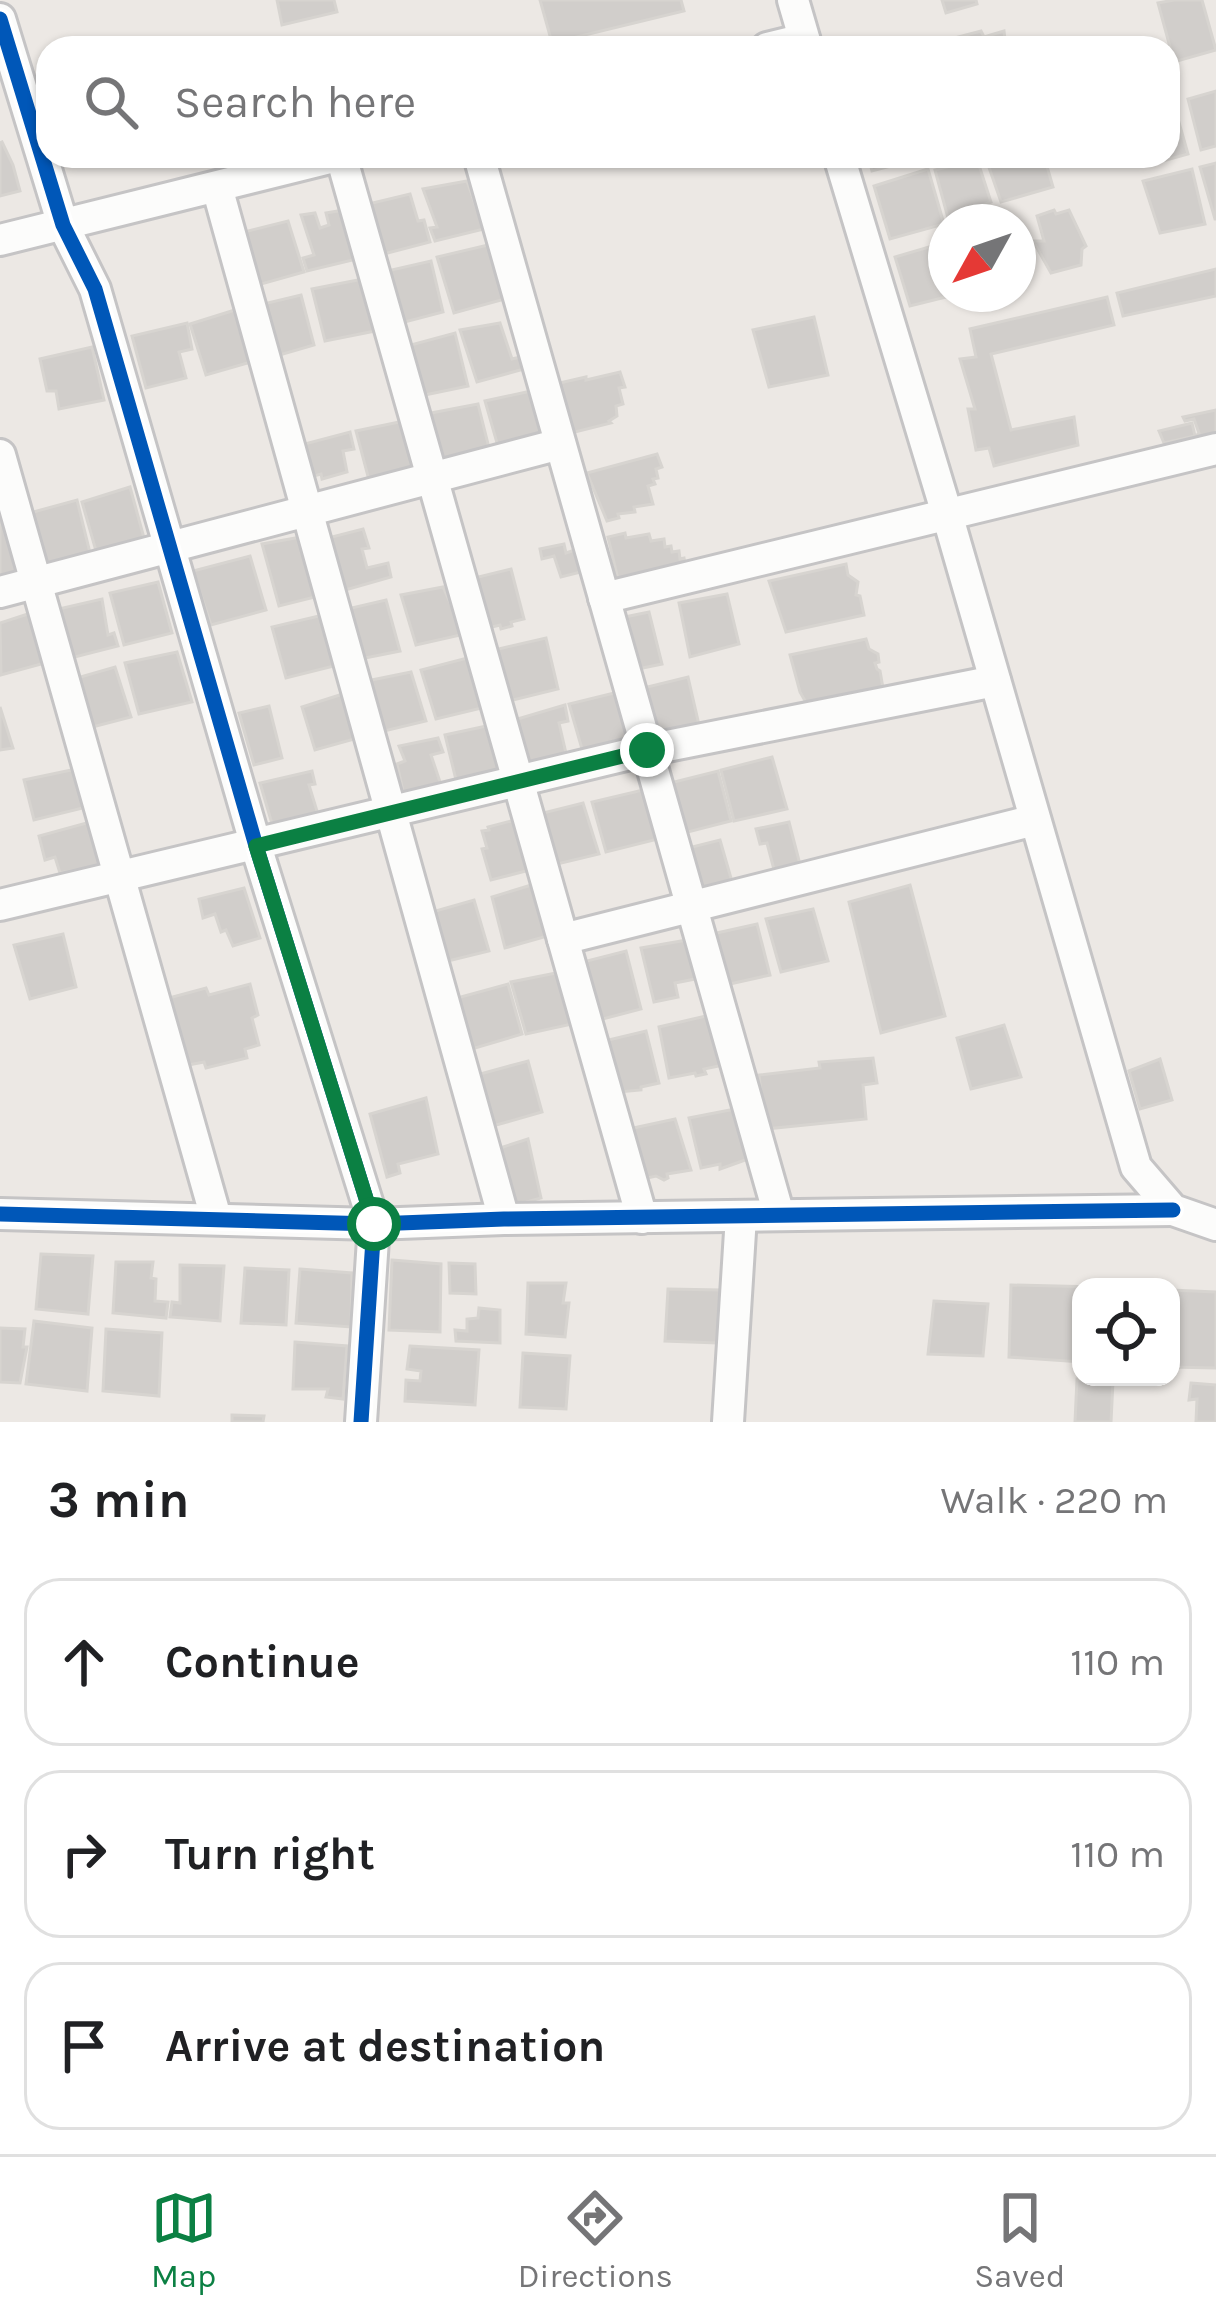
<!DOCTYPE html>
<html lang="en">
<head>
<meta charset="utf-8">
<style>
	:root { --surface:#fff; --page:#f2f2f2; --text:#202124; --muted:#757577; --line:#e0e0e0; --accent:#0b8043 }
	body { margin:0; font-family:Karla,sans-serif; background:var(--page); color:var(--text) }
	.controls { position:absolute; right:36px; bottom:36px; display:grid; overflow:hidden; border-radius:24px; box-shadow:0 3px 9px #0004 }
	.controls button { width:108px; height:108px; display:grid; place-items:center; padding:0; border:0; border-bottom:3px solid var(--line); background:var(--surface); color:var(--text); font:60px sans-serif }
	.compass { position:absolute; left:928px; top:204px; width:108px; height:108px; border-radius:50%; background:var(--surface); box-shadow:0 3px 9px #0004; rotate:230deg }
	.stop { position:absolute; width:36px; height:36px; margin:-27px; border:9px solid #0b8043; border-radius:50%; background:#fff }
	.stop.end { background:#0b8043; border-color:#fff; box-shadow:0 3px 12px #0008 }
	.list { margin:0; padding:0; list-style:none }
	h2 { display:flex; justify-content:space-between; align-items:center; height:156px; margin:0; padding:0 48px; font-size:51px }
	h2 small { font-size:39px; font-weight:400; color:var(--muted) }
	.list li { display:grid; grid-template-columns:78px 1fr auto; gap:36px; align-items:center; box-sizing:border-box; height:168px; margin:0 24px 24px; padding:0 24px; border:3px solid var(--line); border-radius:36px }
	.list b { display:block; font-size:45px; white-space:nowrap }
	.list em { font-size:39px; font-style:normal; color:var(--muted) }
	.icon { flex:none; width:66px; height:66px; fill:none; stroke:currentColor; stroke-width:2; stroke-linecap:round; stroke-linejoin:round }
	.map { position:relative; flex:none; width:1216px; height:1422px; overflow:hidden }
	.search { position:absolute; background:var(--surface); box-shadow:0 3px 9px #0004; left:36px; right:36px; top:36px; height:132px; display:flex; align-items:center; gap:30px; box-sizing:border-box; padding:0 42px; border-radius:36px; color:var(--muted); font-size:45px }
	.sheet { height:732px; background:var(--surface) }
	nav { display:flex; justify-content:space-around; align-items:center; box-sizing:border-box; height:168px; border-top:3px solid var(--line); background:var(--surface); font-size:33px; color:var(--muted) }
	nav a { display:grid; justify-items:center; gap:6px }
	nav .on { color:var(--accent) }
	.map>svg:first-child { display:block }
</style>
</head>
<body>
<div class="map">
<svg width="1216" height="1422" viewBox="0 0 1216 1422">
	<rect width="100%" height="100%" fill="#ece8e4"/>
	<!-- building -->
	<g fill="#d1cecb" stroke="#d7d4d0" stroke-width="3">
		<path d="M277 0H334L337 12 282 25Z"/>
		<path d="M540 0H681L684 11 552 43Z"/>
		<path d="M942 0H976L977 4 946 13Z"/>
		<path d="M1174 0H1202L1216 50 1174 62 1158 3Z"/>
		<path d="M981 31 984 37 1004 31 1006 48H961L958 37Z"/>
		<path d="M1216 91V146L1201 150 1188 99Z"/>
		<path d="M1174 105 1188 154 1145 166 1142 156H1168V106Z"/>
		<path d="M2 142 13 165 20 191 0 196V143Z"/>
		<path d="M868 156H913L914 160 872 171Z"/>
		<path d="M985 156H1044L1053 187 1001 202Z"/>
		<path d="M977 159 991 202 948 218 935 170Z"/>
		<path d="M1216 163V219H1215L1200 167Z"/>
		<path d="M928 169 944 224 890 239 874 186Z"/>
		<path d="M1192 169 1205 224 1160 233 1143 181Z"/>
		<path d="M467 181 484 229 435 241 430 228 437 227 423 189Z"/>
		<path d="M410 194 418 221 424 220 430 242 380 255 364 205Z"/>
		<path d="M344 210 357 259 307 271 303 258 314 255 301 215 315 213 320 228 329 225 326 213Z"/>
		<path d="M1054 210 1056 214 1069 210 1086 246 1082 249 1081 265 1051 273 1033 241H1044L1037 216Z"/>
		<path d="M288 221 304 272 254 286 240 233Z"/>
		<path d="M946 242V294H958L910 306 895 257Z"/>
		<path d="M492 244 505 299 454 313 437 257Z"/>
		<path d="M431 261 443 312 401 323 387 271Z"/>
		<path d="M1216 269V296L1123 316 1117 293Z"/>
		<path d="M363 279 375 331 325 341 312 289Z"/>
		<path d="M301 295 314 345 273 357 259 305Z"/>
		<path d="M1107 297 1114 325 991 354 1011 430 1074 417 1078 445 994 466 989 448 976 450 968 409H975L960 359 976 357 970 329Z"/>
		<path d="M235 310 251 362 206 375 190 324Z"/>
		<path d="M814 317 828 375 769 387 753 330Z"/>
		<path d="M187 323 192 349 179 352 186 378 146 388 132 336Z"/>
		<path d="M500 323 512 359 520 357 524 369 477 382 460 330Z"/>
		<path d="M455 333 468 386 420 396 407 346Z"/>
		<path d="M92 347 104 400 59 409 56 391H47L40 359Z"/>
		<path d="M620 372 625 387 619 388 623 404 616 406 617 416 609 421 611 423 571 433 555 384 586 377V380Z"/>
		<path d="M531 391 544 440 499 450 485 401Z"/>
		<path d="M478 404 490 452 439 465 426 414Z"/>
		<path d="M1216 410V440L1190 442 1199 433 1194 419 1185 421 1183 417Z"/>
		<path d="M404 421 418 472 370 484 356 431Z"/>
		<path d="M1192 423 1195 436 1164 443 1159 431Z"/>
		<path d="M350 432 354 449 343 451 347 472 322 479 321 474 306 478 297 446Z"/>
		<path d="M657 454 662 467 656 469 658 478 653 479 655 484 648 486 653 504 634 507 635 512 618 514 619 518 607 521 587 473Z"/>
		<path d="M130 487 144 538 96 551 82 502Z"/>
		<path d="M77 500 90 553 41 565 26 514Z"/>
		<path d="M5 521 19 572 0 576V523Z"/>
		<path d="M363 529 369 548 362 549 367 568 388 563 391 577 342 591 324 539Z"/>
		<path d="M625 533 626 538 649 534 651 541 664 539 665 547 671 546 672 552 679 551 680 559 684 558 687 574 618 591 614 576 617 575 608 537Z"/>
		<path d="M301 537 319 596 279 606 262 544Z"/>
		<path d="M564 544 566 553 575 550 581 572 561 577 554 556 542 559 540 549Z"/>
		<path d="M250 556 266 610 211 625 193 571Z"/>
		<path d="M846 564 848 575 858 582 856 595 860 596 864 615 786 632 769 581Z"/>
		<path d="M511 569 524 619 511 622 512 626 501 629 500 625 488 628 474 578Z"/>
		<path d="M158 582 172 633 124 645 110 593Z"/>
		<path d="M443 587 454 611 458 610 465 634 416 645 401 595Z"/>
		<path d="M727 594 739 644 690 657 679 603Z"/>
		<path d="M102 599 108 635 114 633 118 646 67 659 54 610Z"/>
		<path d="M386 600 400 651 360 659 347 609Z"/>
		<path d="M649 612 662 664 633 670 620 618Z"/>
		<path d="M31 613 45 663 1 675 0 623Z"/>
		<path d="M323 615 338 665 286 678 272 627Z"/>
		<path d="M546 638 558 689 509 701 494 650Z"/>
		<path d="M866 639 869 649 878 654 879 662 875 663 877 669 880 671 883 688 808 706 800 692 790 655Z"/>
		<path d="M177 652 192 702 139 714 125 663Z"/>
		<path d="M471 657 486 707 436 719 421 670Z"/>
		<path d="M115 667 131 717 85 729 70 680Z"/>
		<path d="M411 672 426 721 380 732 367 681Z"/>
		<path d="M688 677 699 725 653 738 639 689Z"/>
		<path d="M618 692 632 745 584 756 569 704Z"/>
		<path d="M346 693 358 738 315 750 302 707Z"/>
		<path d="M565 705 568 721 559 723 568 762 526 772 514 720Z"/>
		<path d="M269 706 282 758 254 765 239 713Z"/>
		<path d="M0 707 13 748 0 750Z"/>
		<path d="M491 725 506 778 458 788 445 735Z"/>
		<path d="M438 738 443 752 431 755 443 791 405 800 397 764 405 761 399 746Z"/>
		<path d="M772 757 787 809 734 821 721 770Z"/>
		<path d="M76 769 87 807 34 820 24 780Z"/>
		<path d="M312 771 315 784 309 785 320 821 275 834 260 783Z"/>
		<path d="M718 771 731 821 680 834 666 784Z"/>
		<path d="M643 790 658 839 606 852 592 802Z"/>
		<path d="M583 803 599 854 553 865 539 814Z"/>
		<path d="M519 819 530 870 491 880 482 849 487 848 482 831 489 830 488 827Z"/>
		<path d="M90 822 107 876 80 882 76 870 60 873 55 857 45 860 39 836Z"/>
		<path d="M789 822 803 876 777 881 767 843 760 844 756 829Z"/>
		<path d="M720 840 735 892 699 899 684 849Z"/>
		<path d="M538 883 551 935 505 948 492 897Z"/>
		<path d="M910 885 945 1016 881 1033 849 902Z"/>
		<path d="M244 888 260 938 233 946 226 930 221 932 215 914 203 918 199 899Z"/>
		<path d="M474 900 489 951 444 962 432 912Z"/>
		<path d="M813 909 828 961 781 972 766 919Z"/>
		<path d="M757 924 770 975 721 986 708 935Z"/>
		<path d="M63 934 76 987 30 999 14 945Z"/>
		<path d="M687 940 700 978 675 983 678 997 654 1002 641 948Z"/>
		<path d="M626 951 641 1009 595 1021 579 963Z"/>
		<path d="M561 972 577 1023 526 1034 511 982Z"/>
		<path d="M250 984 258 1015 252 1018 259 1045 245 1049 247 1058 206 1068 204 1062 183 1066 165 999 206 988 209 995Z"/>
		<path d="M508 984 522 1034 472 1049 457 998Z"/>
		<path d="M710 1015 723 1065 704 1069 706 1074 696 1076 695 1073 669 1078 659 1027Z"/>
		<path d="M1004 1025 1021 1077 971 1089 957 1038Z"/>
		<path d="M646 1031 659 1083 641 1087V1090L619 1092 604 1041Z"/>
		<path d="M873 1058 877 1083 863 1085 866 1119 765 1129 759 1075 820 1068 819 1062Z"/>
		<path d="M1160 1059 1172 1100 1140 1109 1129 1071Z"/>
		<path d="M528 1061 542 1112 493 1126 480 1074Z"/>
		<path d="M426 1098 438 1154 398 1164 400 1173 387 1177 370 1114Z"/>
		<path d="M735 1109 748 1159 720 1169V1164L701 1168 689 1118Z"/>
		<path d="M675 1119 691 1170 667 1174 668 1178 664 1180 656 1176 643 1179 629 1129Z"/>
		<path d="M528 1139 541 1198 516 1205 500 1148Z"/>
		<path d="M41 1254 93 1256 88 1314 36 1309Z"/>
		<path d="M392 1260 441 1264 440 1332 389 1330Z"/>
		<path d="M116 1262H153L151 1278 156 1279 155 1301 168 1302 166 1318 113 1313Z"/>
		<path d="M449 1263 475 1264 476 1294 450 1293Z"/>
		<path d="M180 1265 224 1266 220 1321 170 1317 172 1302 180 1303Z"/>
		<path d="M245 1268 289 1270 286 1325 241 1323Z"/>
		<path d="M300 1269 352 1273 351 1327 296 1323Z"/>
		<path d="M528 1283H566L563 1303H569L565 1337 526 1334Z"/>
		<path d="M1011 1285 1099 1287H1081V1362L1009 1357Z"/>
		<path d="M668 1289 720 1290 719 1313H723L717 1343 665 1341Z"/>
		<path d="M1171 1290 1216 1292V1368L1171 1367Z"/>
		<path d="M934 1301 988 1304 983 1356 928 1354Z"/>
		<path d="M479 1308 500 1310V1343L456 1341 455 1330 467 1331V1319L478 1318Z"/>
		<path d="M34 1321 92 1328 87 1391 26 1384Z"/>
		<path d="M0 1328 25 1329 23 1347H27L20 1383 0 1382Z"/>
		<path d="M106 1329 162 1333 159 1396 103 1391Z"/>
		<path d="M295 1342 347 1346 343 1399 326 1397 328 1389H293Z"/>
		<path d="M410 1346 479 1350 475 1405 405 1401 406 1380 420 1381 421 1371 407 1369Z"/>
		<path d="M523 1353 570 1356 566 1409 520 1407Z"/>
		<path d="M1077 1379 1113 1381 1111 1422H1075Z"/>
		<path d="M1191 1383 1216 1385V1422H1196L1197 1399 1189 1400Z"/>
		<path d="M232 1415 264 1416 263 1422H232Z"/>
	</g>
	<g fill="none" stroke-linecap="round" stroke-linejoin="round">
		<defs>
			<g id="minor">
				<path d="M793 0 807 48"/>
				<path d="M0 19 63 225 95 289 256 846 374 1224 361 1422"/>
				<path d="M767 48 804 39"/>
				<path d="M341 156 642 1218"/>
				<path d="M479 156 779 1215"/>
				<path d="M839 156 947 514 1136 1167 1173 1210 1216 1225"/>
				<path d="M217 187 504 1219"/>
				<path d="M0 240 338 156"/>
				<path d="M0 455 216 1218"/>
				<path d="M0 592 560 444"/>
				<path d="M604 598 1216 449"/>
				<path d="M0 905 647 750 995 681"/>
				<path d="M563 939 1035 820"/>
				<path d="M0 1214 374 1224 504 1219 1173 1210"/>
				<path d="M728 1422 741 1216"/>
			</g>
		</defs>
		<!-- minor casing -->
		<use href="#minor" stroke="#c5c4c5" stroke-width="36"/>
		<!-- minor -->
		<use href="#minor" stroke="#fcfcfb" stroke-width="30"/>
		<defs>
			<g id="cycleway">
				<path d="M0 19 63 225 95 289 256 846 374 1224 361 1422"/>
				<path d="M0 1214 374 1224 504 1219 1173 1210"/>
			</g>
		</defs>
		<!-- cycleway casing -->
		<use href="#cycleway" stroke="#fff" stroke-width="22"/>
		<!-- cycleway -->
		<use href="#cycleway" stroke="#0057b8" stroke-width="15"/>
	</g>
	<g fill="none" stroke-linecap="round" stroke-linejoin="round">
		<!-- route -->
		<path stroke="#0b8043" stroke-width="15" d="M374 1224 256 846 647 750"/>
	</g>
</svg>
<div class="controls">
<button><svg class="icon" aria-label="locate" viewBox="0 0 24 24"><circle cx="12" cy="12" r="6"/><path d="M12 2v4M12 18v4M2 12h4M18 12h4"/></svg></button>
</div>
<svg class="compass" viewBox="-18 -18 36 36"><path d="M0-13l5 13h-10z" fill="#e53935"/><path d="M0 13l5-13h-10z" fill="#757577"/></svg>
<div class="stop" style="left:374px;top:1224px"></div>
<div class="stop end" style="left:647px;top:750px"></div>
<div class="search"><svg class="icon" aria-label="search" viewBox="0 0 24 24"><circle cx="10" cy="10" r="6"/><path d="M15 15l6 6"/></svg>Search here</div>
</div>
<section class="sheet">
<h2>3 min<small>Walk · 220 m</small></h2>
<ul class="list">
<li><svg class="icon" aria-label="ahead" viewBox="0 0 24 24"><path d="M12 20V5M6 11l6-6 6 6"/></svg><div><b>Continue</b></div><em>110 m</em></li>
<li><svg class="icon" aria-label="right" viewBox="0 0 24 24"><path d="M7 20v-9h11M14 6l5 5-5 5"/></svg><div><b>Turn right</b></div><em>110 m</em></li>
<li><svg class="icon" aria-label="arrive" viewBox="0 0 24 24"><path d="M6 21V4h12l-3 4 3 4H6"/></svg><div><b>Arrive at destination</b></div></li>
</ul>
</section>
<nav>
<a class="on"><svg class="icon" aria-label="map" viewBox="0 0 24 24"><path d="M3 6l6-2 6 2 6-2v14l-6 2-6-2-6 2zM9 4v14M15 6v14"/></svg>Map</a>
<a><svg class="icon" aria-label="directions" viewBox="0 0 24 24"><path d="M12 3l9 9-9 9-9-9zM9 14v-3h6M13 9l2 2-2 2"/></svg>Directions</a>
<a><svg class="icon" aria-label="saved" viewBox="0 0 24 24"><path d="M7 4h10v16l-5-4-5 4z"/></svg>Saved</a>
</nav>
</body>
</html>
